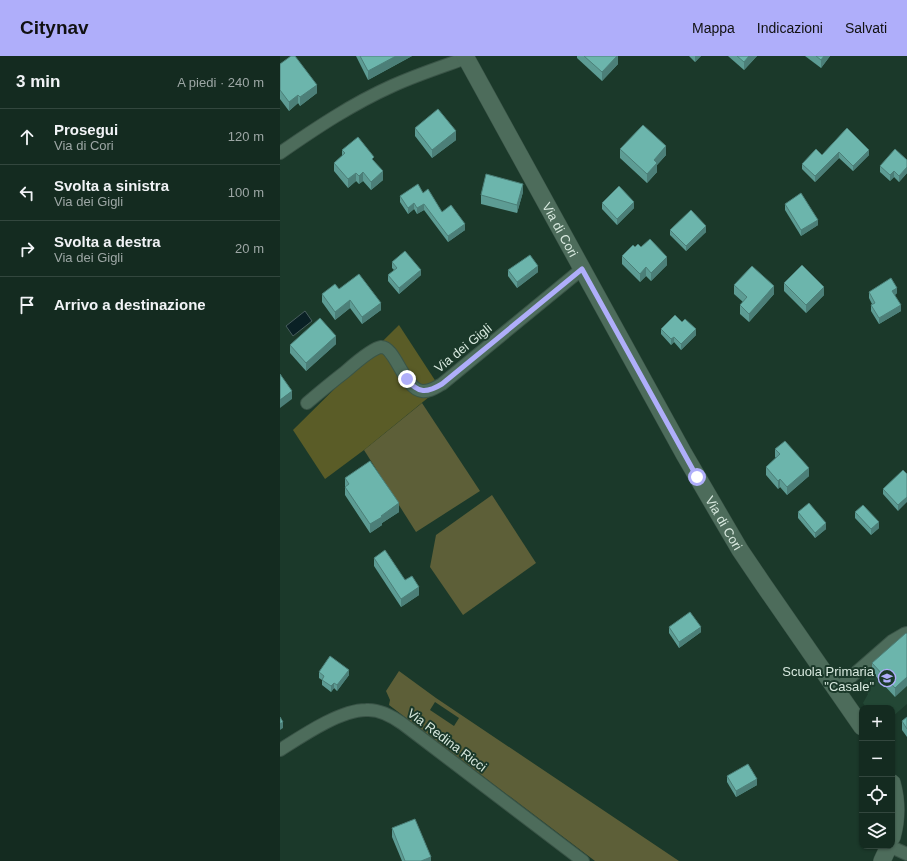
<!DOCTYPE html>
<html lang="it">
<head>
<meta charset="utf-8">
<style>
	:root { --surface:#142b20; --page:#21372d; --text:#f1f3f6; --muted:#9da7a5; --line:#33473e; --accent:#afaefa }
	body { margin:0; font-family:Helvetica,sans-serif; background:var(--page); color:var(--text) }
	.controls { position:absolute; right:12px; bottom:12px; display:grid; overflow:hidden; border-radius:8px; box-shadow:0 1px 3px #0004 }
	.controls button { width:36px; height:36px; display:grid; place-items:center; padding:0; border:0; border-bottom:1px solid var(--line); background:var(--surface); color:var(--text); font:20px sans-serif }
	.stop { position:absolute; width:12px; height:12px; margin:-9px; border:3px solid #afaefa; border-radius:50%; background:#fff }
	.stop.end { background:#afaefa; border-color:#fff; box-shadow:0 1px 4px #0008 }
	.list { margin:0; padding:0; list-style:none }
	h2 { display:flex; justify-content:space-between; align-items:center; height:52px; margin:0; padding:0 16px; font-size:17px }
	h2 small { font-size:13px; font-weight:400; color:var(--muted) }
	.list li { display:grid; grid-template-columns:26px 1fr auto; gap:12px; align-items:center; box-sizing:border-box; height:56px; padding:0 16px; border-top:1px solid var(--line) }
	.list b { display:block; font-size:15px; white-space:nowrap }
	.list p { margin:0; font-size:13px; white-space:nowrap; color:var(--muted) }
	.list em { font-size:13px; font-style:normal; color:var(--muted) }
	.icon { flex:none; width:22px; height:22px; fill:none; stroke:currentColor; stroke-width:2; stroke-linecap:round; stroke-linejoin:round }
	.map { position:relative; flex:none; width:627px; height:805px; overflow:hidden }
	header { display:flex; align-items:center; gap:24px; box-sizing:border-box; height:56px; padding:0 20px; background:var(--accent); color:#111 }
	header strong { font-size:19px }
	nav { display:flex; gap:22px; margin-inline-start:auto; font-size:14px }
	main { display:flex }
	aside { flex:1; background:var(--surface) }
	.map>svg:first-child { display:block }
</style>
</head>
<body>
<header>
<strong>Citynav</strong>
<nav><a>Mappa</a><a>Indicazioni</a><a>Salvati</a></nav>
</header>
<main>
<aside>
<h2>3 min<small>A piedi · 240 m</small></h2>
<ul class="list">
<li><svg class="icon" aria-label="ahead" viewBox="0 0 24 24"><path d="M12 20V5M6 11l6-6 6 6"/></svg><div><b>Prosegui</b><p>Via di Cori</p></div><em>120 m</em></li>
<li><svg class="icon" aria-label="left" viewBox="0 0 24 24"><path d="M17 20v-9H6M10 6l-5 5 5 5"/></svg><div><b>Svolta a sinistra</b><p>Via dei Gigli</p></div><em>100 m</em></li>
<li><svg class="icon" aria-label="right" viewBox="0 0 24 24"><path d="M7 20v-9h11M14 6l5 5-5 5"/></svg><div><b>Svolta a destra</b><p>Via dei Gigli</p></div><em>20 m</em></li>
<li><svg class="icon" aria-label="arrive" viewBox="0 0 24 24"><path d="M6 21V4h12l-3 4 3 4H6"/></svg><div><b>Arrivo a destinazione</b></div></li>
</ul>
</aside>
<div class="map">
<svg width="627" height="805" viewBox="0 0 627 805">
	<rect width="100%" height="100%" fill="#1b392a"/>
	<!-- built -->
	<path fill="#234735" d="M627 585V648L612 661V652H586L583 647 588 638 580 628 592 616Z"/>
	<!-- green -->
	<g fill="#5d5f38" fill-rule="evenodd">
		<path d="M142 347 200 435 136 476 84 394Z"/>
		<path d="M212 439 256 507 183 559 150 511 156 479Z"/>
		<path d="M119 615 156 642 399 805H315L109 649 110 644 106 635ZM155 646 179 662 174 670 150 654Z"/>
	</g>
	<!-- forest -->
	<path fill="#5a5c27" d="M119 269 160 332 84 394 45 423 13 374Z"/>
	<!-- water -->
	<path fill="#0a2125" stroke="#485d5d" d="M25 255 32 265 13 280 6 270Z"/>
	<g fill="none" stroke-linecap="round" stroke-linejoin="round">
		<defs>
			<g id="minor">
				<path d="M0 97C36 72 72 48 112 30 136 19 161 11 186 2"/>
				<path d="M27 347C40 336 52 326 65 316 73 309 92 292 101 291 115 290 124 333 142 335 150 336 156 331 162 328L302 213"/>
				<path d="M556 634 612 585 624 578 627 577"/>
				<path d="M0 694C22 680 60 654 86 654 100 653 112 660 123 668L303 805"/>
				<path d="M609 790 627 798"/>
			</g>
			<g id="secondary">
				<path id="s1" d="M185 0 404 398 443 465 460 494 483 528 582 671"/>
				<path d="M612 727C617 745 617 763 612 781"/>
				<path d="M602 805 609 790"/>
			</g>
		</defs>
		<!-- minor casing -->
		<use href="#minor" stroke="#3a5447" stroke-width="14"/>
		<!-- secondary casing -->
		<use href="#secondary" stroke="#3a5447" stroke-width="18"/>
		<!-- minor -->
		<use href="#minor" stroke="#4d6c5b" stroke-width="12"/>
		<!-- secondary -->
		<use href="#secondary" stroke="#4d6c5b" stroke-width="17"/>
	</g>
	<!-- wall -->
	<g fill="#5d9c94">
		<path d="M76 0H132L88 24Z"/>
		<path d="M297 0H338V8L322 25 297 2Z"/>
		<path d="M409 0H421L415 6Z"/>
		<path d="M448 0H477L464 14Z"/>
		<path d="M525 0H550L541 12Z"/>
		<path d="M0 8 37 37 20 50 18 47 9 55 0 43Z"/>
		<path d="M135 72 176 84 152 102 135 80Z"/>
		<path d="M567 72 589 99 573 115 559 102 535 126 522 113V108L542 99Z"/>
		<path d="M340 93 386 99 377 109V116L367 127 340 102Z"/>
		<path d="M62 94 94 105 103 124 91 134 83 125 79 128 76 125 68 132 54 115V107L62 100Z"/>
		<path d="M627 104V117L619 126 614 121 610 125 600 116V110Z"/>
		<path d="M243 136 237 157 201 148V139Z"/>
		<path d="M143 137 162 156 185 174 168 186 144 154 137 158 134 153 128 158 120 146V140Z"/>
		<path d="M322 147 354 152 337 169 322 153Z"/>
		<path d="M505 148 538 169 521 180 505 154Z"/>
		<path d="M390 174 426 176 406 195 390 179Z"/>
		<path d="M355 191H361L387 209 371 225 366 220 360 226 342 208V200Z"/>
		<path d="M112 206 141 219 119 238 108 225V219L114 214 112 212Z"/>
		<path d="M228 214 258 216 237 232 228 220Z"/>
		<path d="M504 227 544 239 526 257 504 235Z"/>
		<path d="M454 229 494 238 469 266 460 258V249L463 246 454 238Z"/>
		<path d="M59 233 101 254 82 268 70 252 55 264 42 246V238Z"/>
		<path d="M589 236 617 237 615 239 621 255 599 268 591 255V249L592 248 589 242Z"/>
		<path d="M381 273 416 279 401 294 394 286 391 289 381 278Z"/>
		<path d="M56 288 26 315 10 297V289Z"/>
		<path d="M495 393 529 420 507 439 500 431 498 433 486 419V411L496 402 495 401Z"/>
		<path d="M627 418 618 455 603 438V433Z"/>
		<path d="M65 422 119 456 102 467V469L90 477 65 439Z"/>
		<path d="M518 456 546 473 535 482 518 462Z"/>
		<path d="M575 456 599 472 591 479 575 462Z"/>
		<path d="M94 502 125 524 139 539 121 551 94 510Z"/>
		<path d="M389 571 421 576 399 592 389 577Z"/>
		<path d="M627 578 615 641 592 616V607Z"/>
		<path d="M39 616 69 619 57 635 54 632 51 636 42 629V624L39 622Z"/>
		<path d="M627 661V681L622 674V665Z"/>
		<path d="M447 720 477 729 456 741 447 726Z"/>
		<path d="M112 772 151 805H122L112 781Z"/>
	</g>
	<!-- shaded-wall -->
	<g fill="#4c7f78">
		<path d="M116 0H132L88 24V15Z"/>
		<path d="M337 0H338V8L322 25V16Z"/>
		<path d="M415 0H421L415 6Z"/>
		<path d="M469 0H477L464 14V6Z"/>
		<path d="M544 0H550L541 12V4Z"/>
		<path d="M37 29V37L20 50V41Z"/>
		<path d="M18 39V47L9 55V46Z"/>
		<path d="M176 75V84L152 102V94Z"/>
		<path d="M386 90V99L377 109V116L367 127V118L374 104Z"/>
		<path d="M589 94V99L573 115V110Z"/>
		<path d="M559 96V102L535 126V120Z"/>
		<path d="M627 111V117L619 126V120Z"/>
		<path d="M103 115V124L91 134V126Z"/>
		<path d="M614 115V121L610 125V119Z"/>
		<path d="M83 116V125L79 128V120Z"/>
		<path d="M76 117V125L68 132V123Z"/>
		<path d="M243 128V136L237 157V149Z"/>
		<path d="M354 146V152L337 169V163Z"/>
		<path d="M134 147V153L128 158V152Z"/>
		<path d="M144 148V154L137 158V152Z"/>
		<path d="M538 164V169L521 180V174Z"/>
		<path d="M185 168V174L168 186V180Z"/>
		<path d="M426 170V176L406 195V190Z"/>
		<path d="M387 201V209L371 225V217Z"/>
		<path d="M258 210V216L237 232V226Z"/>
		<path d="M366 211V220L360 226V218Z"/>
		<path d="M141 214V219L119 238V232Z"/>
		<path d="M494 230V238L469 266V258Z"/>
		<path d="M544 231V239L526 257V249Z"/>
		<path d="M617 232V237L612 240V235Z"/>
		<path d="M70 244V252L55 264V256Z"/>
		<path d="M101 247V254L82 268V261Z"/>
		<path d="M621 249V255L599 268V262Z"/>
		<path d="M416 273V279L401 294V288Z"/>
		<path d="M56 280V288L26 315V307Z"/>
		<path d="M394 281V286L391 289V283Z"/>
		<path d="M12 335V343L0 352V344Z"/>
		<path d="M529 412V420L507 439V431Z"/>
		<path d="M500 423V431L498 433V425Z"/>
		<path d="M627 441V446L618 455V449Z"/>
		<path d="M119 447V456L102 467V469L90 477V468L101 460Z"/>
		<path d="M599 466V472L591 479V473Z"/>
		<path d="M546 467V473L535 482V477Z"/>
		<path d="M139 531V539L121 551V543Z"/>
		<path d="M421 571V576L399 592V586Z"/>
		<path d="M69 614V619L57 635V629Z"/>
		<path d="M627 621V630L615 641V632Z"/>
		<path d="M54 627V632L51 636V630Z"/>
		<path d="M3 666V672L0 674V668Z"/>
		<path d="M477 723V729L456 741V735Z"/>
		<path d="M151 801V805H141Z"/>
	</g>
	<!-- building -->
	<g fill="#6cb5ac" stroke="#4c7f78">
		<path d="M11 0H15L37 29 20 41 18 39 9 46 0 34V8Z"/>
		<path d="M80 0H116L88 15Z"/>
		<path d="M304 0H337L322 16Z"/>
		<path d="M457 0H469L464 6Z"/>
		<path d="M536 0H544L541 4Z"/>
		<path d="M158 53 176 75 152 94 135 72Z"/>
		<path d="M363 69 386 90 374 104 377 107 367 118 340 93Z"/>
		<path d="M567 72 589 94 573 110 559 96 535 120 522 108 536 93 542 99Z"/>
		<path d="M78 81 94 101 92 103 103 115 91 126 83 116 79 120 76 117 68 123 54 107 65 97 62 94Z"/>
		<path d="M615 93 627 104V111L619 120 614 115 610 119 600 110Z"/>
		<path d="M206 118 243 128 237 149 201 139Z"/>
		<path d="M138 128 143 137 148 133 162 156 171 149 185 168 168 180 144 148 137 152 134 147 128 152 120 140Z"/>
		<path d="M339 130 354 146 337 163 322 147Z"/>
		<path d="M521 137 538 164 521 174 505 148Z"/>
		<path d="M411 154 426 170 406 190 390 174Z"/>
		<path d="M370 183 387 201 371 217 366 211 360 218 342 200 353 189 355 191 358 188 361 191Z"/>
		<path d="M125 195 141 214 119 232 108 219 117 212 112 206Z"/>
		<path d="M250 199 258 210 237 226 228 214Z"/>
		<path d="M522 209 544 231 526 249 504 227Z"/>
		<path d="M472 210 494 230 469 258 460 249 467 241 454 229Z"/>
		<path d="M79 218 101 247 82 261 70 244 55 256 42 238 55 228 59 233Z"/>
		<path d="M611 222 617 232 612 235 621 249 599 262 591 249 595 247 589 236Z"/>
		<path d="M395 259 402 266 405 263 416 273 401 288 394 281 391 283 381 273Z"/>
		<path d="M40 262 56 280 26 307 10 289Z"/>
		<path d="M0 318 12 335 0 344Z"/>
		<path d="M505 385 529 412 507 431 500 423 498 425 486 411 500 398 495 393Z"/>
		<path d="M90 405 119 447 101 460 102 461 90 468 65 431 69 428 65 422Z"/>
		<path d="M623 414 627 418V441L618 449 603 433Z"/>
		<path d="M529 447 546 467 535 477 518 456Z"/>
		<path d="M583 449 599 466 591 473 575 456Z"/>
		<path d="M105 494 125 524 132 520 139 531 121 543 94 502Z"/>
		<path d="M410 556 421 571 399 586 389 571Z"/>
		<path d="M626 577 627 578V621L615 632 592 607Z"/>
		<path d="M50 600 69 614 57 629 54 627 51 630 42 624 44 620 39 616Z"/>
		<path d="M0 661 3 666 0 668Z"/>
		<path d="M627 661V673L622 665Z"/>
		<path d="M468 708 477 723 456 735 447 720Z"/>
		<path d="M135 763 151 801 141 805H125L112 772Z"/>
	</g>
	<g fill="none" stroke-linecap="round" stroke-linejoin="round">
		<!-- route -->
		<path stroke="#afaefa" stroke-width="5" d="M127 323C138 338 147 337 162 328L302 213 417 421"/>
	</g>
	<!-- icons -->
	<defs>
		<symbol id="school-ring" viewBox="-11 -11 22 22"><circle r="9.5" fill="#1b392a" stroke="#afaefa" stroke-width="1.5"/><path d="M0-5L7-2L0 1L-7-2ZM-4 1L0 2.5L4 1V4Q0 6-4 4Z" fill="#afaefa"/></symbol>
	</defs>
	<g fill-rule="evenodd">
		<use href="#school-ring" x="597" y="612" width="20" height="20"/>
	</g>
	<g text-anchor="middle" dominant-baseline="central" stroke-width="4" stroke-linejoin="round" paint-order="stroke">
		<!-- street labels -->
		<g font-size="13" fill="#d8e9df" stroke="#1b392a">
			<text stroke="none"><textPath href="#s1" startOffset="198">Via di Cori</textPath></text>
			<text transform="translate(183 292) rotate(-39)">Via dei Gigli</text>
			<text stroke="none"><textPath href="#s1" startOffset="534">Via di Cori</textPath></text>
			<text transform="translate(167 684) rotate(37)">Via Redina Ricci</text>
		</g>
		<!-- poi labels -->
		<g font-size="13" fill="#d8e9df" stroke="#1b392a" text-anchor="end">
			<text x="594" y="615">Scuola Primaria<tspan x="594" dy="15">"Casale"</tspan></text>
		</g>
	</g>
</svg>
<div class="controls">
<button>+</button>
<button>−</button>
<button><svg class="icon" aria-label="locate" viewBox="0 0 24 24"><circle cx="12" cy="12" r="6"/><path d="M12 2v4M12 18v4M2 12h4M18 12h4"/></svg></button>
<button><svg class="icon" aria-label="layers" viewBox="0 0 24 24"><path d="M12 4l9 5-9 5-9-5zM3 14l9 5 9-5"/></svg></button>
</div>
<div class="stop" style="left:417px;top:421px"></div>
<div class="stop end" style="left:127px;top:323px"></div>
</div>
</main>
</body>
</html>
